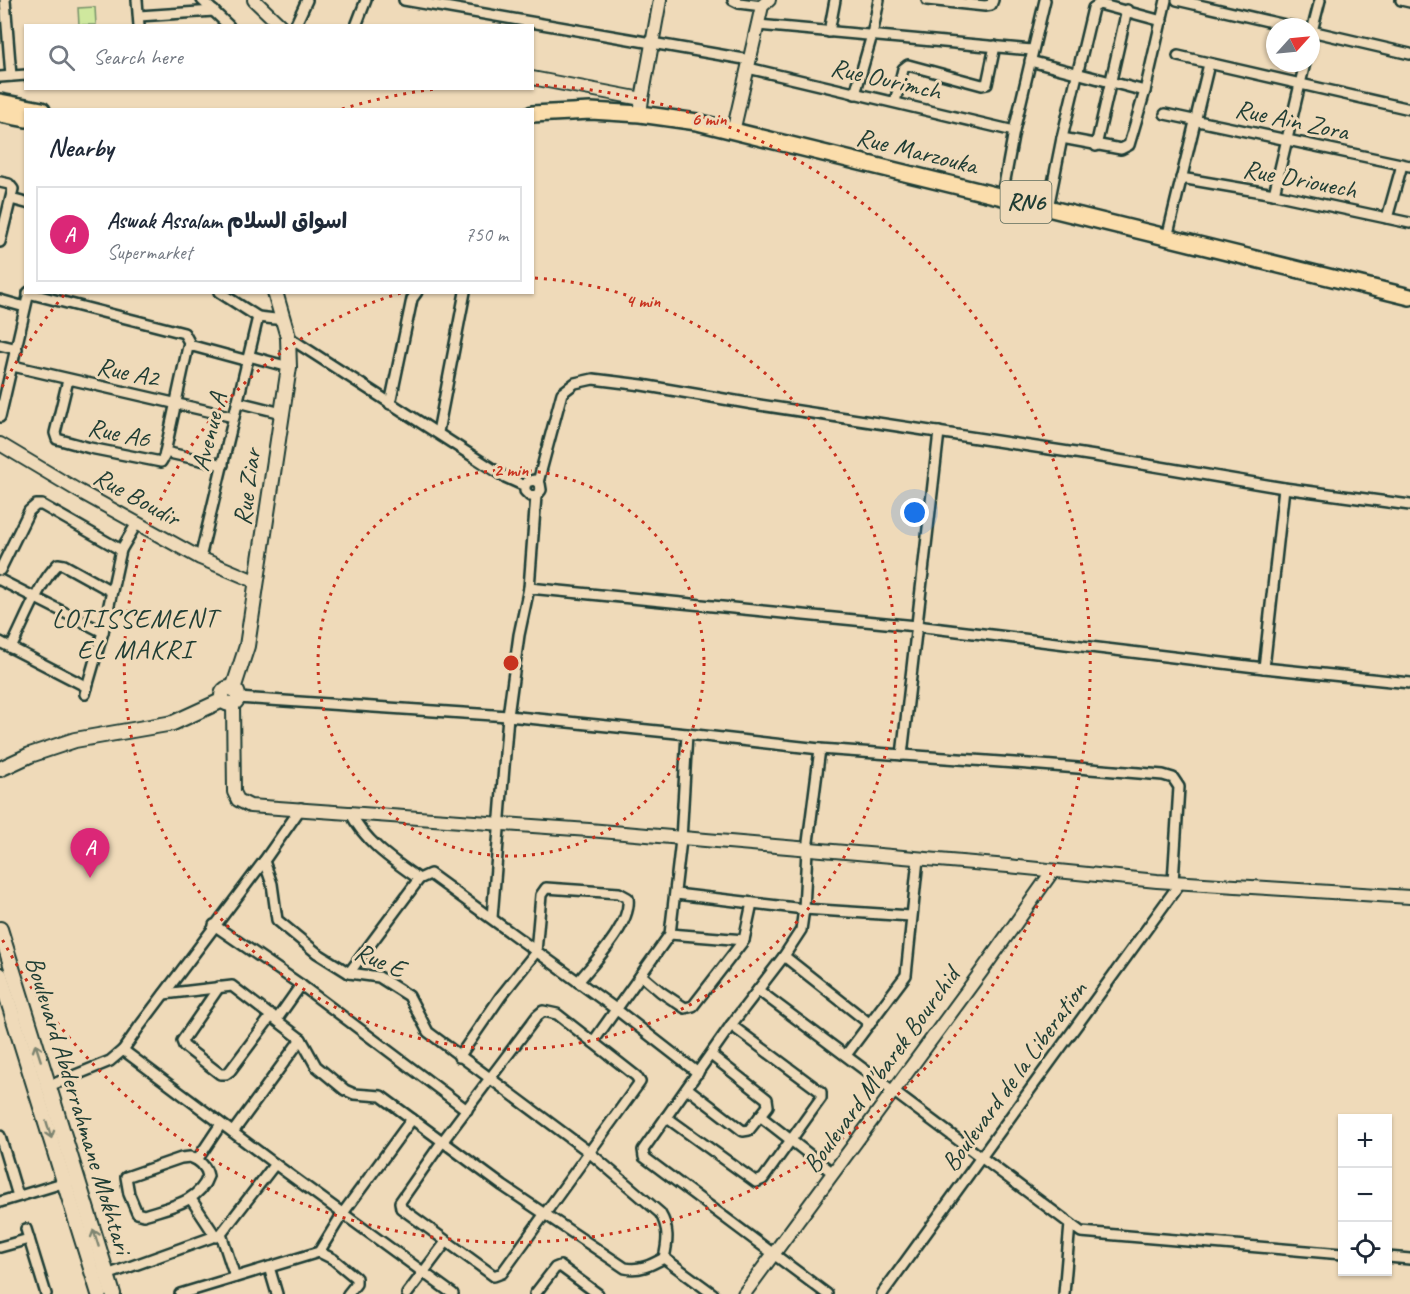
<!DOCTYPE html>
<html lang="en">
<head>
<meta charset="utf-8">
<style>
	:root { --surface:#fff; --page:#f2f2f3; --text:#1f2937; --muted:#747a83; --line:#e0e1e3; --accent:#db2777 }
	body { margin:0; font-family:Caveat,"Playpen Sans Arabic",sans-serif; background:var(--page); color:var(--text) }
	.controls { position:absolute; right:18px; bottom:18px; display:grid; overflow:hidden; border-radius:0px; box-shadow:0 2px 4px #0004 }
	.controls button { width:54px; height:54px; display:grid; place-items:center; padding:0; border:0; border-bottom:2px solid var(--line); background:var(--surface); color:var(--text); font:30px sans-serif }
	.compass { position:absolute; left:1266px; top:18px; width:54px; height:54px; border-radius:50%; background:var(--surface); box-shadow:0 2px 4px #0004; rotate:63deg }
	.you { position:absolute; left:915px; top:513px; width:21px; height:21px; margin:-15px; border:4px solid #fff; border-radius:50%; background:#1a73e8; box-shadow:0 0 0 9px #1a73e833 }
	.badge { display:grid; place-items:center; width:39px; height:39px; border-radius:50%; background:var(--accent); color:#fff; font-size:20px; font-weight:700 }
	.pin { position:absolute; translate:-50% -50px; filter:drop-shadow(0 2px 3px #0008) }
	.pin::after { content:''; position:absolute; top:32px; width:21px; height:18px; background:inherit; clip-path:polygon(0 0,100% 0,50% 100%) }
	.list { margin:0; padding:0; list-style:none }
	h2 { display:flex; justify-content:space-between; align-items:center; height:78px; margin:0; padding:0 24px; font-size:26px }
	h2 small { font-size:20px; font-weight:400; color:var(--muted) }
	.list li { display:grid; grid-template-columns:39px 1fr auto; gap:18px; align-items:center; box-sizing:border-box; height:96px; margin:0 12px 12px; padding:0 12px; border:2px solid var(--line); border-radius:0px }
	.list b { display:block; font-size:22px; white-space:nowrap }
	.list p { margin:0; font-size:20px; white-space:nowrap; color:var(--muted) }
	.list em { font-size:20px; font-style:normal; color:var(--muted) }
	.icon { flex:none; width:33px; height:33px; fill:none; stroke:currentColor; stroke-width:2; stroke-linecap:round; stroke-linejoin:round }
	.map { position:relative; flex:none; width:1410px; height:1294px; overflow:hidden }
	.search { position:absolute; background:var(--surface); box-shadow:0 2px 4px #0004; left:24px; top:24px; width:510px; height:66px; display:flex; align-items:center; gap:15px; box-sizing:border-box; padding:0 21px; border-radius:0px; color:var(--muted); font-size:22px }
	.panel { position:absolute; background:var(--surface); box-shadow:0 2px 4px #0004; left:24px; top:108px; width:510px; height:186px; border-radius:0px }
	.map>svg:first-child { display:block }
</style>
</head>
<body>
<div class="map">
<svg width="1410" height="1294" viewBox="0 0 1410 1294">
	<rect width="100%" height="100%" fill="#efdab9"/>
	<filter id="ink" filterUnits="userSpaceOnUse"><feTurbulence type="fractalNoise" baseFrequency=".0167" numOctaves="2"/><feDisplacementMap in="SourceGraphic" scale="12" xChannelSelector="R" yChannelSelector="G"/><feConvolveMatrix kernelMatrix="1 2 1 2 8 2 1 2 1" color-interpolation-filters="sRGB"/></filter>
	<g filter="url(#ink)">
		<!-- green -->
		<path fill="#cfe89e" stroke="#779269" stroke-width="1.5" d="M95 7 96 25H79L78 8Z"/>
		<g fill="none" stroke-linecap="round" stroke-linejoin="round">
			<defs>
				<g id="minor">
					<path d="M5 0 11 76"/>
					<path d="M137 0 139 26"/>
					<path d="M202 0 229 26"/>
					<path d="M404 0 750 60"/>
					<path d="M733 0 739 3 762 6"/>
					<path d="M927 0 985 6 991 5 993 0"/>
					<path d="M1177 0 1294 27"/>
					<path d="M1401 0 1410 2"/>
					<path d="M139 16 214 11"/>
					<path d="M758 25 1032 50"/>
					<path d="M295 26 307 0"/>
					<path d="M356 26 366 0"/>
					<path d="M1311 31 1410 54"/>
					<path d="M829 32 835 0"/>
					<path d="M1311 35 1320 0"/>
					<path d="M1178 56 1410 109"/>
					<path d="M1030 61 1145 91"/>
					<path d="M748 68 1014 131"/>
					<path d="M0 77 26 75"/>
					<path d="M855 94 872 35 879 0"/>
					<path d="M895 102 903 69 908 65 982 85 987 84 995 46"/>
					<path d="M1165 114 1410 166"/>
					<path d="M1062 138 1121 149 1129 145 1145 91 1166 0"/>
					<path d="M1096 146 1127 10"/>
					<path d="M1181 178 1274 194 1410 223"/>
					<path d="M0 182 9 184 13 189 0 242"/>
					<path d="M1274 194 1305 63"/>
					<path d="M1002 196 1014 131 1045 0"/>
					<path d="M11 199 26 203"/>
					<path d="M1048 208 1062 138 1093 8 1099 4 1162 21"/>
					<path d="M1387 218 1402 165"/>
					<path d="M1167 238 1209 64"/>
					<path d="M219 292 258 317 284 320"/>
					<path d="M28 293 184 333 189 342 164 457 161 462 90 448 57 439 55 433 68 380"/>
					<path d="M0 300 25 307"/>
					<path d="M288 337 505 477 525 486V491L530 496H536L541 490 540 484 534 480 527 482 525 486"/>
					<path d="M0 345 17 349"/>
					<path d="M189 345 248 361"/>
					<path d="M249 356 289 367"/>
					<path d="M13 366 234 417"/>
					<path d="M238 402 282 413"/>
					<path d="M390 404 412 299 417 292"/>
					<path d="M0 417 29 292"/>
					<path d="M438 432 465 292"/>
					<path d="M165 452 223 465"/>
					<path d="M538 482 562 393 575 383 593 379 642 385 753 404 1095 456 1284 488 1410 505"/>
					<path d="M200 558 258 317"/>
					<path d="M0 570 29 511 36 505H42L121 550"/>
					<path d="M0 580 103 632"/>
					<path d="M529 588 916 626 1264 668 1410 683"/>
					<path d="M0 642 87 687"/>
					<path d="M11 648C24 623 38 584 58 564L64 565 111 591"/>
					<path d="M1264 668 1284 488"/>
					<path d="M85 694 103 632 121 550 137 523"/>
					<path d="M238 698 508 716 687 734 820 749 1029 764 1163 775 1173 778 1179 787 1173 882"/>
					<path d="M820 749 807 850 804 909 801 930 784 956 731 1025 643 1150 644 1157 648 1160 827 1294"/>
					<path d="M902 755 939 432"/>
					<path d="M350 812C365 842 392 860 419 879"/>
					<path d="M264 861 272 884 277 920 317 953 349 973 379 977 409 996 428 1032 589 1152 660 1213C669 1228 668 1241 664 1258"/>
					<path d="M676 894 804 909 911 916"/>
					<path d="M492 918 508 716 519 635 529 588 536 496"/>
					<path d="M214 925 301 985 467 1110"/>
					<path d="M670 934 744 940"/>
					<path d="M784 956 870 1024"/>
					<path d="M349 973 419 879 430 874 617 1010 698 1073"/>
					<path d="M641 975 661 992 685 1008 693 1006 744 940 752 903"/>
					<path d="M219 987 182 1041 184 1046 220 1074H226L230 1071 272 1015"/>
					<path d="M758 990 1081 1232 1342 1254"/>
					<path d="M164 994 232 986 301 1039 316 1066 345 1090 354 1094 381 1096 503 1186 625 1268C640 1271 651 1265 664 1258L713 1294"/>
					<path d="M543 1011 557 1014 636 1076 640 1082 502 1273 494 1276 401 1208 400 1202 442 1142 537 1016Z"/>
					<path d="M277 1019 301 985"/>
					<path d="M593 1042 670 934 681 840 687 734"/>
					<path d="M123 1050 275 1164 453 1294"/>
					<path d="M846 1055 906 975 918 859"/>
					<path d="M459 1057 501 996 536 952 541 895 546 888 619 893 628 898C632 924 594 962 578 982"/>
					<path d="M49 1086 110 1061 123 1050 139 1027 264 861 301 808"/>
					<path d="M687 1088 743 1131 749 1130 768 1106 767 1099 711 1055"/>
					<path d="M760 1116 833 1173"/>
					<path d="M666 1117 756 1182 763 1179 821 1098V1092L731 1025"/>
					<path d="M233 1132 301 1039"/>
					<path d="M0 1136 18 1196"/>
					<path d="M190 1157C199 1160 206 1166 208 1176 199 1203 168 1207 144 1215L137 1213 129 1194 126 1177 181 1158Z"/>
					<path d="M197 1160 221 1124"/>
					<path d="M191 1199 216 1237"/>
					<path d="M0 1202 69 1181"/>
					<path d="M26 1229 46 1294"/>
					<path d="M221 1234 235 1277"/>
					<path d="M0 1247 29 1239"/>
					<path d="M319 1252 333 1259 356 1278V1284L348 1294"/>
					<path d="M1388 1257 1410 1259"/>
					<path d="M269 1267 277 1294"/>
					<path d="M107 1275 221 1234 275 1164"/>
					<path d="M180 1294 319 1252 343 1213 412 1119"/>
					<path d="M407 1294 446 1242"/>
					<path d="M535 1294 555 1268 560 1266 598 1294"/>
					<path d="M882 1294 1180 883"/>
					<path d="M1064 1294 1070 1224"/>
				</g>
				<g id="tertiary">
					<path d="M254 0 281 26"/>
					<path d="M532 78 642 99 640 114"/>
					<path d="M642 99 660 0"/>
					<path d="M733 132 762 6 769 0"/>
					<path d="M0 444 77 490 200 558 257 582"/>
					<path d="M233 704 234 792 238 800 250 806 589 830 1008 866 1157 881 1410 897"/>
					<path d="M744 1294 981 972 1052 872"/>
				</g>
				<g id="secondary">
					<circle cx="230" cy="696" r="8"/>
					<path d="M233 689 247 646 289 367 288 337 275 292"/>
					<path d="M0 769 30 755 75 740 173 723 223 700"/>
					<path d="M0 929 113 1294"/>
					<path d="M0 975 99 1294"/>
				</g>
				<g id="primary">
					<path d="M0 102 42 110"/>
					<path d="M0 114 26 119"/>
					<path d="M532 114 591 111 640 114 697 122 1410 297"/>
				</g>
			</defs>
			<!-- minor casing -->
			<use href="#minor" stroke="#1f3d34" stroke-width="14"/>
			<!-- tertiary casing -->
			<use href="#tertiary" stroke="#1f3d34" stroke-width="16"/>
			<!-- secondary casing -->
			<use href="#secondary" stroke="#1f3d34" stroke-width="18"/>
			<!-- primary casing -->
			<use href="#primary" stroke="#1f3d34" stroke-width="20"/>
			<!-- minor -->
			<use href="#minor" stroke="#efdab9" stroke-width="9"/>
			<!-- tertiary -->
			<use href="#tertiary" stroke="#efdab9" stroke-width="12"/>
			<!-- secondary -->
			<use href="#secondary" stroke="#efdab9" stroke-width="14"/>
			<!-- primary -->
			<use href="#primary" stroke="#fbddab" stroke-width="15"/>
		</g>
		<!-- one-way arrows -->
		<defs><path id="oneway-shaft" d="M-6 0H5M1.5-3L5.5 0L1.5 3" fill="none" stroke-width="1.6" stroke-linecap="round" stroke-linejoin="round" transform="scale(1.5)"/></defs>
		<g stroke="#7d8470">
			<use href="#oneway-shaft" transform="translate(38 1052) rotate(-108)"/>
			<use href="#oneway-shaft" transform="translate(49 1130) rotate(73)"/>
			<use href="#oneway-shaft" transform="translate(96 1238) rotate(-107)"/>
		</g>
	</g>
	<!-- distance rings -->
	<g fill="none" stroke="#c8321e" stroke-width="3" stroke-dasharray="3 6">
		<circle cx="511" cy="663" r="193"/>
		<path d="M535 278A386 386 0 1 1 401 293"/>
		<path d="M2 387A579 579 0 0 1 64 295M342 109A579 579 0 0 1 435 89M536 85A579 579 0 1 1 2 939"/>
	</g>
	<g text-anchor="middle" dominant-baseline="central" stroke-width="6" stroke-linejoin="round" paint-order="stroke">
		<!-- shield labels -->
		<rect fill="#efdab9" stroke="#5d6c5c" stroke-width="1.5" x="1000.5" y="181" width="51" height="42" rx="4.5"/>
		<g font-size="24" font-weight="bold" fill="#1f3d34">
			<text x="1026" y="202">RN6</text>
		</g>
		<!-- street labels -->
		<g font-size="26" fill="#1f3d34" stroke="#efdab9">
			<text transform="translate(886 79) rotate(13)">Rue Ourimch</text>
			<text transform="translate(1292 120) rotate(12)">Rue Ain Zora</text>
			<text transform="translate(917 151) rotate(14)">Rue Marzouka</text>
			<text transform="translate(1300 179) rotate(11)">Rue Driouech</text>
			<text transform="translate(128 372) rotate(12)">Rue A2</text>
			<text transform="translate(209 432) rotate(-76)">Avenue A</text>
			<text transform="translate(119 433) rotate(12)">Rue A6</text>
			<text transform="translate(247 487) rotate(-82)">Rue Ziar</text>
			<text transform="translate(137 497) rotate(29)">Rue Boudir</text>
			<text transform="translate(380 960) rotate(23)">Rue E</text>
			<text transform="translate(881 1070) rotate(-54)">Boulevard M'barek Bourchid</text>
			<text transform="translate(1014 1076) rotate(-54)">Boulevard de la Liberation</text>
			<text transform="translate(79 1105) rotate(73)">Boulevard Abderrahmane Mokhtari</text>
		</g>
		<!-- neighbourhood labels -->
		<g font-size="27" letter-spacing="1.5" fill="#1f3d34" stroke="#efdab9">
			<text x="135" y="618">LOTISSEMENT<tspan x="135" dy="31">EL MAKRI</tspan></text>
		</g>
	</g>
	<circle cx="511" cy="663" r="9" fill="#c8321e" stroke="#efdab9" stroke-width="3"/>
	<g font-size="18" text-anchor="middle" font-weight="bold" fill="#c8321e" stroke="#efdab9" stroke-width="6" stroke-linejoin="round" paint-order="stroke">
		<text x="709" y="125">6 min</text>
		<text x="643" y="307">4 min</text>
		<text x="511" y="476">2 min</text>
	</g>
</svg>
<div class="controls">
<button>+</button>
<button>−</button>
<button><svg class="icon" aria-label="locate" viewBox="0 0 24 24"><circle cx="12" cy="12" r="6"/><path d="M12 2v4M12 18v4M2 12h4M18 12h4"/></svg></button>
</div>
<svg class="compass" viewBox="-18 -18 36 36"><path d="M0-13l5 13h-10z" fill="#e53935"/><path d="M0 13l5-13h-10z" fill="#747a83"/></svg>
<div class="you"></div>
<div class="pin badge" style="left:90px;top:878px">A</div>
<div class="search"><svg class="icon" aria-label="search" viewBox="0 0 24 24"><circle cx="10" cy="10" r="6"/><path d="M15 15l6 6"/></svg>Search here</div>
<section class="panel">
<h2>Nearby<small></small></h2>
<ul class="list">
<li><span class="badge">A</span><div><b>Aswak Assalam اسواق السلام</b><p>Supermarket</p></div><em>750 m</em></li>
</ul>
</section>
</div>
</body>
</html>
